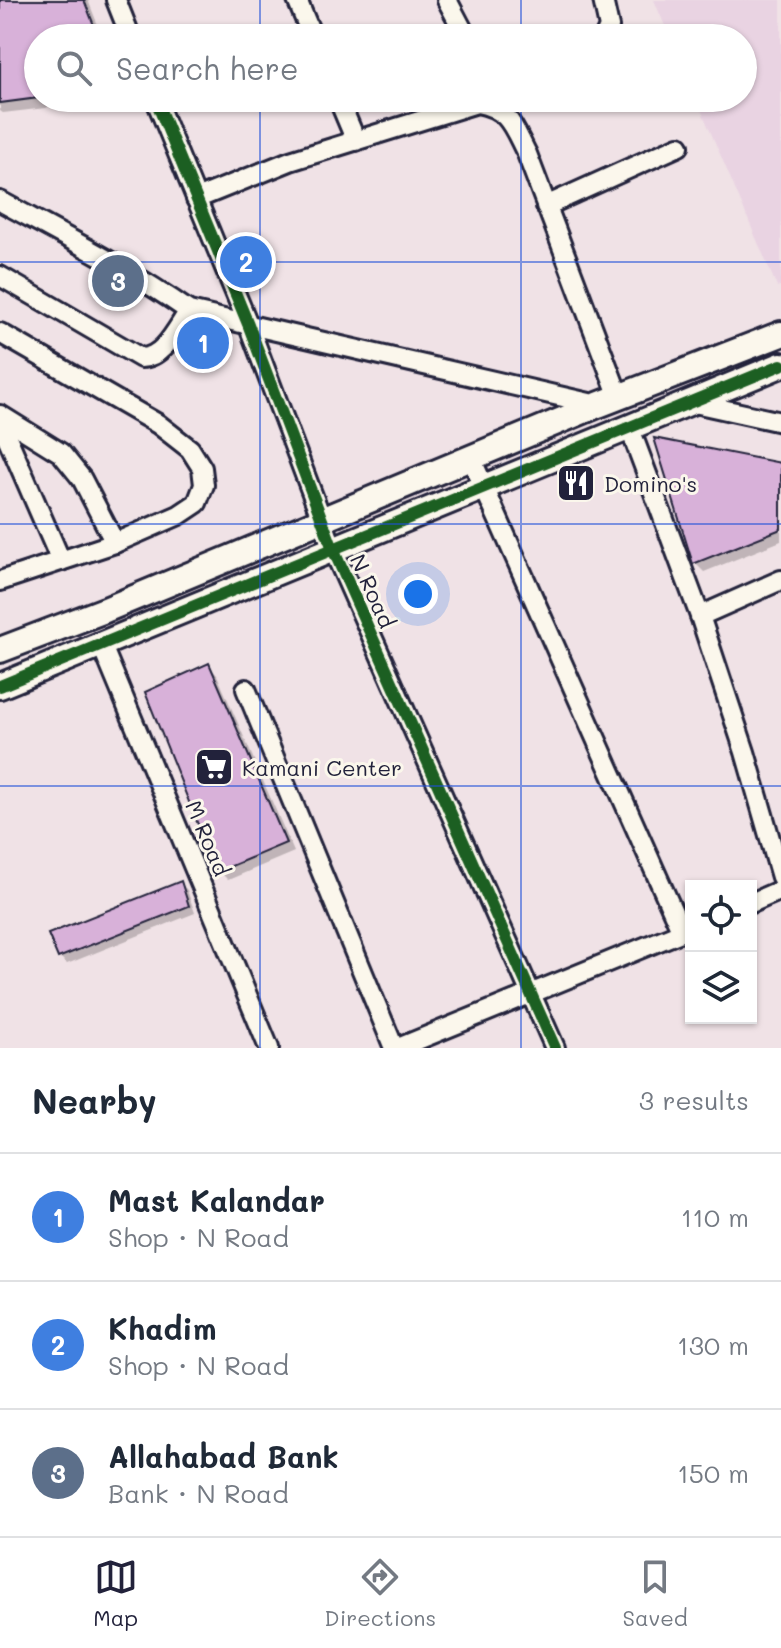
<!DOCTYPE html>
<html lang="en">
<head>
<meta charset="utf-8">
<style>
	:root { --surface:#fff; --page:#f6f6f7; --text:#1f2937; --muted:#747a83; --line:#e0e1e3; --accent:#22223b }
	body { margin:0; font-family:Mali,sans-serif; background:var(--page); color:var(--text) }
	.controls { position:absolute; right:24px; bottom:24px; display:grid; overflow:hidden; border-radius:0px; box-shadow:0 2px 6px #0004 }
	.controls button { width:72px; height:72px; display:grid; place-items:center; padding:0; border:0; border-bottom:2px solid var(--line); background:var(--surface); color:var(--text); font:40px sans-serif }
	.you { position:absolute; left:418px; top:594px; width:28px; height:28px; margin:-20px; border:6px solid #fff; border-radius:50%; background:#1a73e8; box-shadow:0 0 0 12px #1a73e833 }
	.badge { display:grid; place-items:center; width:52px; height:52px; border-radius:50%; background:var(--accent); color:#fff; font-size:26px; font-weight:700 }
	.pin { position:absolute; translate:-50% -50%; border:4px solid #fff; box-shadow:0 2px 8px #0006 }
	.list { margin:0; padding:0; list-style:none }
	h2 { display:flex; justify-content:space-between; align-items:center; height:104px; margin:0; padding:0 32px; font-size:34px }
	h2 small { font-size:26px; font-weight:400; color:var(--muted) }
	.list li { display:grid; grid-template-columns:52px 1fr auto; gap:24px; align-items:center; box-sizing:border-box; height:128px; padding:0 32px; border-top:2px solid var(--line) }
	.list b { display:block; font-size:30px; white-space:nowrap }
	.list p { margin:0; font-size:26px; white-space:nowrap; color:var(--muted) }
	.list em { font-size:26px; font-style:normal; color:var(--muted) }
	.icon { flex:none; width:44px; height:44px; fill:none; stroke:currentColor; stroke-width:2; stroke-linecap:round; stroke-linejoin:round }
	.map { position:relative; flex:none; width:781px; height:1048px; overflow:hidden }
	.search { position:absolute; background:var(--surface); box-shadow:0 2px 6px #0004; left:24px; right:24px; top:24px; height:88px; display:flex; align-items:center; gap:20px; box-sizing:border-box; padding:0 28px; border-radius:44px; color:var(--muted); font-size:30px }
	.sheet { height:488px; background:var(--surface) }
	nav { display:flex; justify-content:space-around; align-items:center; box-sizing:border-box; height:112px; border-top:2px solid var(--line); background:var(--surface); font-size:22px; color:var(--muted) }
	nav a { display:grid; justify-items:center; gap:4px }
	nav .on { color:var(--accent) }
	.map>svg:first-child { display:block }
</style>
</head>
<body>
<div class="map">
<svg width="781" height="1048" viewBox="0 0 781 1048">
	<rect width="100%" height="100%" fill="#f0e2e6"/>
	<filter id="ink" filterUnits="userSpaceOnUse"><feTurbulence type="fractalNoise" baseFrequency=".0125" numOctaves="2"/><feDisplacementMap in="SourceGraphic" scale="16" xChannelSelector="R" yChannelSelector="G"/><feConvolveMatrix kernelMatrix="1 2 1 2 8 2 1 2 1" color-interpolation-filters="sRGB"/></filter>
	<g filter="url(#ink)">
		<!-- built -->
		<path fill="#e9d3e2" d="M654 0H781V286L777 287 696 98H743V38H670Z"/>
		<!-- shadow -->
		<g fill="#0003">
			<path d="M0 0H88L103 38H38V98H67L46 108 3 113 0 111Z"/>
			<path d="M781 465V541L704 572 695 563Z"/>
			<path d="M208 665 217 675 294 852 228 880 218 870Z"/>
			<path d="M180 883 187 890 195 913 67 964 60 957Z"/>
		</g>
		<!-- building -->
		<g fill="#d8b1d9" stroke="#22223b" stroke-width="2">
			<path d="M0 0H84L99 38H38V98L0 103Z"/>
			<path d="M654 438 781 463V529L693 564Z"/>
			<path d="M209 663 286 843 217 872 145 692Z"/>
			<path d="M181 881 189 906 58 958 48 934Z"/>
		</g>
		<g fill="none" stroke-linecap="round" stroke-linejoin="round">
			<defs>
				<g id="minor">
					<path d="M116 0 131 38"/>
					<path d="M297 0 313 38"/>
					<path d="M447 0 467 38"/>
					<path d="M603 0 609 27 604 38"/>
					<path d="M155 98 248 324 333 549 555 1048"/>
					<path d="M338 98 356 141"/>
					<path d="M196 199 290 161 477 103C510 109 513 127 527 154L619 397"/>
					<path d="M0 201C64 236 129 269 189 311L598 405"/>
					<path d="M546 206 679 146"/>
					<path d="M0 276 141 358C164 358 177 328 189 311"/>
					<path d="M0 333 158 424 190 449 202 468 204 485 197 503 179 515 115 543 0 581"/>
					<path d="M690 402 781 422"/>
					<path d="M0 415 61 453 82 479 115 543"/>
					<path d="M0 421 61 561"/>
					<path d="M629 426 700 616 745 752 781 877"/>
					<path d="M471 458 682 932"/>
					<path d="M700 616 781 580"/>
					<path d="M102 646 269 1048"/>
					<path d="M246 689 394 1048"/>
					<path d="M751 903 781 890"/>
					<path d="M398 1048 691 928"/>
				</g>
				<g id="tertiary">
					<path d="M0 650 105 610 598 405 781 334"/>
					<path d="M0 686 781 365"/>
				</g>
			</defs>
			<!-- minor casing -->
			<use href="#minor" stroke="#22223b" stroke-width="24"/>
			<!-- tertiary casing -->
			<use href="#tertiary" stroke="#22223b" stroke-width="30"/>
			<!-- minor -->
			<use href="#minor" stroke="#fbf7ec" stroke-width="18"/>
			<!-- tertiary -->
			<use href="#tertiary" stroke="#fbf7ec" stroke-width="24"/>
			<defs>
				<g id="cycleway">
					<path d="M155 98 248 324 333 549 555 1048"/>
					<path d="M0 686 781 365"/>
				</g>
			</defs>
			<!-- cycleway casing -->
			<use href="#cycleway" stroke="#fbf7ec" stroke-width="17"/>
			<!-- cycleway -->
			<use href="#cycleway" stroke="#1b5e20" stroke-width="12"/>
		</g>
	</g>
	<!-- grid -->
	<path fill="none" stroke="#1d4ed8" stroke-width="2" stroke-opacity="0.55" d="M260 0V38M521 0V38M260 98V1048M521 98V1048M0 262H781M0 524H781M0 786H781"/>
	<!-- icons -->
	<defs>
		<symbol id="restaurant-square" viewBox="-11 -11 22 22"><rect x="-9" y="-9" width="18" height="18" rx="4" fill="#22223b" stroke="#fbf7ec"/><path d="M-5-6h1v4h1v-4h1v4h1v-4h1v5L-1.5 .5V6h-2V.5L-5-1ZM5-6V6H3V1.5H1.5Q1.5-4 5-6Z" fill="#fff"/></symbol>
		<symbol id="supermarket-square" viewBox="-11 -11 22 22"><rect x="-9" y="-9" width="18" height="18" rx="4" fill="#22223b" stroke="#fbf7ec"/><path d="M-6-5.5h2.5l.6 2H6L4.5 2H-2.5L-4.4-4H-6ZM-1.5 3.2a1.3 1.3 0 1 0 .1 0ZM3 3.2a1.3 1.3 0 1 0 .1 0Z" fill="#fff"/></symbol>
	</defs>
	<g fill-rule="evenodd">
		<use href="#restaurant-square" x="554" y="461" width="44" height="44"/>
		<use href="#supermarket-square" x="192" y="745" width="44" height="44"/>
	</g>
	<g text-anchor="middle" dominant-baseline="central" stroke-width="6" stroke-linejoin="round" paint-order="stroke">
		<!-- poi labels -->
		<g font-size="22" fill="#22223b" stroke="#fbf7ec" text-anchor="start">
			<text x="604" y="483">Domino's</text>
			<text x="242" y="767">Kamani Center</text>
		</g>
		<!-- street labels -->
		<g font-size="22" fill="#22223b" stroke="#fbf7ec">
			<text transform="translate(373 591) rotate(66)">N Road</text>
			<text transform="translate(208 838) rotate(67)">M Road</text>
		</g>
	</g>
</svg>
<div class="controls">
<button><svg class="icon" aria-label="locate" viewBox="0 0 24 24"><circle cx="12" cy="12" r="6"/><path d="M12 2v4M12 18v4M2 12h4M18 12h4"/></svg></button>
<button><svg class="icon" aria-label="layers" viewBox="0 0 24 24"><path d="M12 4l9 5-9 5-9-5zM3 14l9 5 9-5"/></svg></button>
</div>
<div class="you"></div>
<div class="pin badge" style="left:203px;top:343px;background:#3f7fe0">1</div>
<div class="pin badge" style="left:246px;top:262px;background:#3f7fe0">2</div>
<div class="pin badge" style="left:118px;top:281px;background:#5c6f8a">3</div>
<div class="search"><svg class="icon" aria-label="search" viewBox="0 0 24 24"><circle cx="10" cy="10" r="6"/><path d="M15 15l6 6"/></svg>Search here</div>
</div>
<section class="sheet">
<h2>Nearby<small>3 results</small></h2>
<ul class="list">
<li><span class="badge" style="background:#3f7fe0">1</span><div><b>Mast Kalandar</b><p>Shop · N Road</p></div><em>110 m</em></li>
<li><span class="badge" style="background:#3f7fe0">2</span><div><b>Khadim</b><p>Shop · N Road</p></div><em>130 m</em></li>
<li><span class="badge" style="background:#5c6f8a">3</span><div><b>Allahabad Bank</b><p>Bank · N Road</p></div><em>150 m</em></li>
</ul>
</section>
<nav>
<a class="on"><svg class="icon" aria-label="map" viewBox="0 0 24 24"><path d="M3 6l6-2 6 2 6-2v14l-6 2-6-2-6 2zM9 4v14M15 6v14"/></svg>Map</a>
<a><svg class="icon" aria-label="directions" viewBox="0 0 24 24"><path d="M12 3l9 9-9 9-9-9zM9 14v-3h6M13 9l2 2-2 2"/></svg>Directions</a>
<a><svg class="icon" aria-label="saved" viewBox="0 0 24 24"><path d="M7 4h10v16l-5-4-5 4z"/></svg>Saved</a>
</nav>
</body>
</html>
